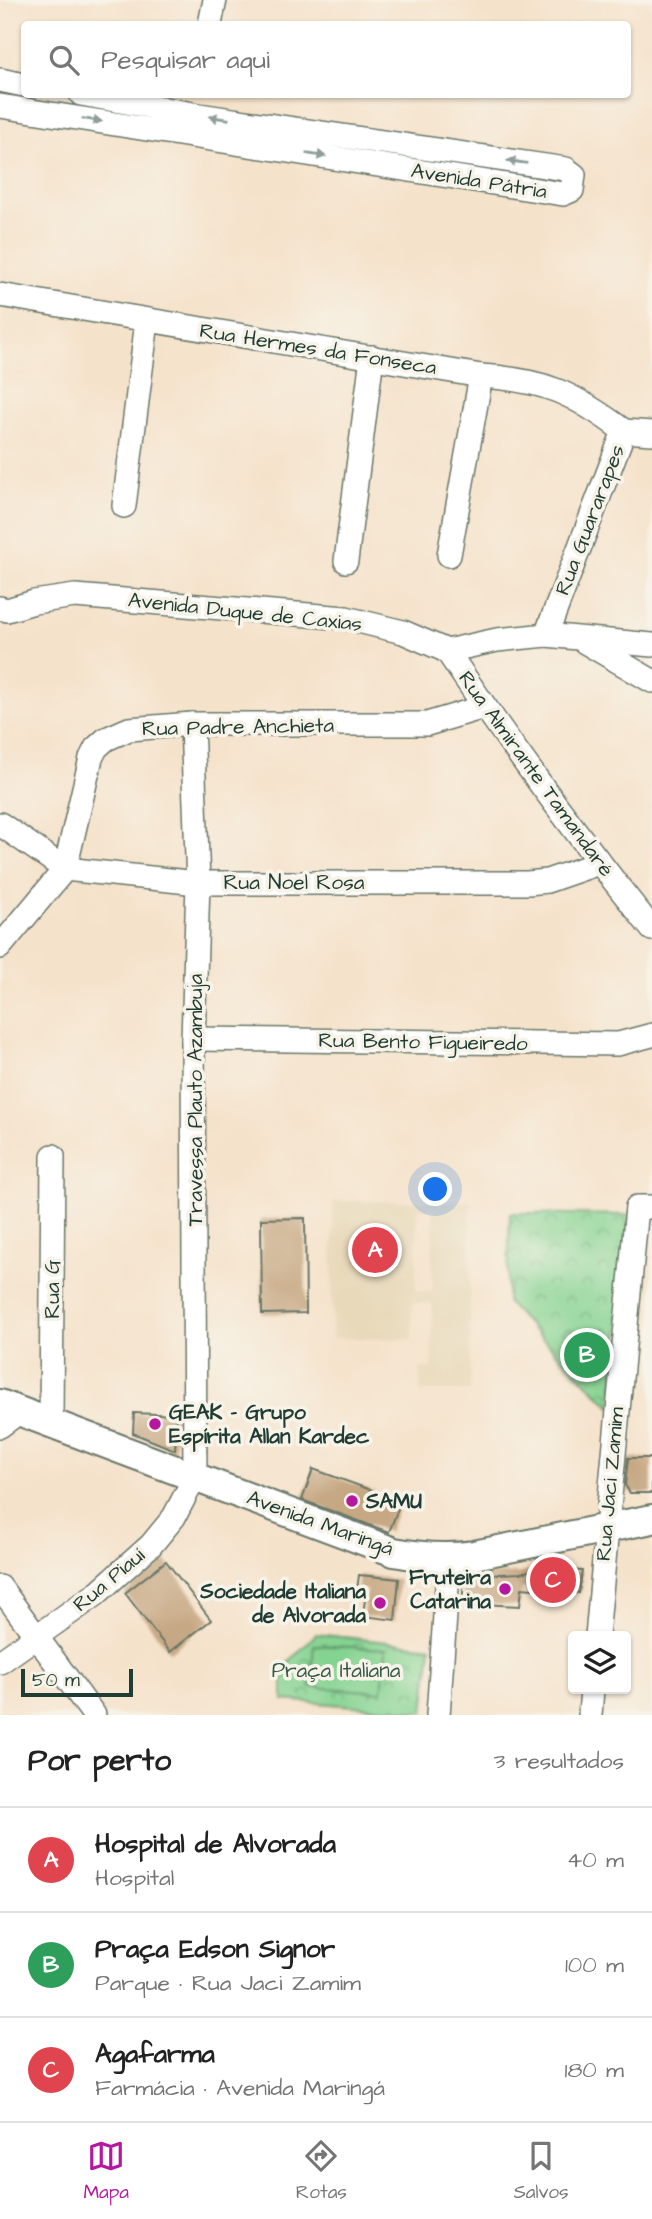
<!DOCTYPE html>
<html lang="pt">
<head>
<meta charset="utf-8">
<style>
	:root { --surface:#fff; --page:#f2f2f2; --text:#222; --muted:#767676; --line:#e0e0e0; --accent:#b5179e }
	body { margin:0; font-family:"Architects Daughter",sans-serif; background:var(--page); color:var(--text) }
	.controls { position:absolute; right:21px; bottom:21px; display:grid; overflow:hidden; border-radius:7px; box-shadow:0 2px 5px #0004 }
	.controls button { width:63px; height:63px; display:grid; place-items:center; padding:0; border:0; border-bottom:2px solid var(--line); background:var(--surface); color:var(--text); font:35px sans-serif }
	.scale { position:absolute; left:21px; bottom:18px; width:112px; box-sizing:border-box; padding-left:7px; border:4px solid #1f3d34; border-top:0; font-size:19px; line-height:24px; white-space:nowrap; color:#1f3d34; -webkit-text-stroke:5px #f7f3e8; paint-order:stroke }
	.you { position:absolute; left:436px; top:1190px; width:24px; height:24px; margin:-18px; border:5px solid #fff; border-radius:50%; background:#1a73e8; box-shadow:0 0 0 10px #1a73e833 }
	.badge { display:grid; place-items:center; width:46px; height:46px; border-radius:50%; background:var(--accent); color:#fff; font-size:23px; font-weight:700 }
	.pin { position:absolute; translate:-50% -50%; border:4px solid #fff; box-shadow:0 2px 7px #0006 }
	.list { margin:0; padding:0; list-style:none }
	h2 { display:flex; justify-content:space-between; align-items:center; height:91px; margin:0; padding:0 28px; font-size:30px }
	h2 small { font-size:23px; font-weight:400; color:var(--muted) }
	.list li { display:grid; grid-template-columns:46px 1fr auto; gap:21px; align-items:center; box-sizing:border-box; height:105px; padding:0 28px; border-top:2px solid var(--line) }
	.list b { display:block; font-size:26px; white-space:nowrap }
	.list p { margin:0; font-size:23px; white-space:nowrap; color:var(--muted) }
	.list em { font-size:23px; font-style:normal; color:var(--muted) }
	.icon { flex:none; width:38px; height:38px; fill:none; stroke:currentColor; stroke-width:2; stroke-linecap:round; stroke-linejoin:round }
	.map { position:relative; flex:none; width:652px; height:1715px; overflow:hidden }
	.search { position:absolute; background:var(--surface); box-shadow:0 2px 5px #0004; left:21px; right:21px; top:21px; height:77px; display:flex; align-items:center; gap:18px; box-sizing:border-box; padding:0 24px; border-radius:7px; color:var(--muted); font-size:26px }
	.sheet { height:406px; background:var(--surface) }
	nav { display:flex; justify-content:space-around; align-items:center; box-sizing:border-box; height:98px; border-top:2px solid var(--line); background:var(--surface); font-size:19px; color:var(--muted) }
	nav a { display:grid; justify-items:center; gap:4px }
	nav .on { color:var(--accent) }
	.map>svg:first-child { display:block }
</style>
</head>
<body>
<div class="map">
<svg width="652" height="1715" viewBox="0 0 652 1715">
	<defs>
		<pattern id="park-crowns" width="20" height="18" patternUnits="userSpaceOnUse" patternTransform="scale(1.75)"><rect width="20" height="18" fill="#85d391"/><path d="M2 6a3 3 0 1 1 6 0M12 15a3 3 0 1 1 6 0" fill="none" stroke="#6cac77"/></pattern>
	</defs>
	<rect width="100%" height="100%" fill="#f7f3e8"/>
	<filter id="ink" filterUnits="userSpaceOnUse"><feTurbulence type="fractalNoise" baseFrequency=".0143" numOctaves="2"/><feDisplacementMap in="SourceGraphic" scale="14" xChannelSelector="R" yChannelSelector="G"/><feConvolveMatrix kernelMatrix="1 2 1 2 8 2 1 2 1" color-interpolation-filters="sRGB"/></filter>
	<filter id="wash" filterUnits="userSpaceOnUse"><feTurbulence type="fractalNoise" baseFrequency=".00686" numOctaves="4" result="noise"/><feDisplacementMap in="SourceGraphic" scale="28" xChannelSelector="R" yChannelSelector="G"/><feGaussianBlur stdDeviation="1.57" result="paint"/><feColorMatrix in="noise" values="0 0 0 0 0 0 0 0 0 0 0 0 0 0 0 0 0 1.4 0 .05"/><feComposite in="paint" operator="in"/></filter>
	<g filter="url(#wash)">
		<rect width="100%" height="100%" fill="#f5e2ca"/>
		<!-- built -->
		<path fill="#e8d9ba" fill-rule="evenodd" d="M333 1201 470 1202V1391H420V1368H432V1303H412V1339L332 1338ZM417 1209H433L432 1292 416 1291Z"/>
		<!-- park -->
		<g fill="url(#park-crowns)" stroke="#528862" stroke-width="2">
			<path d="M510 1213 630 1215 611 1407 507 1303Z"/>
			<path d="M316 1634 431 1647 424 1712 283 1700V1668Z"/>
		</g>
		<!-- pitch -->
		<path fill="#85d391" stroke="#528862" stroke-width="2" d="M314 1645 386 1649 382 1692 310 1687Z"/>
		<g id="blocks">
			<!-- building -->
			<g fill="#c7a884">
				<path d="M305 1218 306 1313 262 1314 261 1219Z"/>
				<path d="M134 1413 177 1415 175 1450 133 1433Z"/>
				<path d="M628 1458H652V1493H630L625 1485Z"/>
				<path d="M313 1469 401 1501 389 1532 302 1500Z"/>
				<path d="M166 1561 211 1620 170 1652 125 1593Z"/>
				<path d="M543 1568 582 1571 579 1593 522 1588 520 1606 463 1603V1576L520 1573Z"/>
				<path d="M359 1575 399 1579 395 1620 363 1616 366 1590H357Z"/>
			</g>
		</g>
	</g>
	<g filter="url(#ink)">
		<use href="#blocks" fill-opacity="0" stroke="#6a7768" stroke-width="2"/>
		<g fill="none" stroke-linecap="round" stroke-linejoin="round">
			<defs>
				<g id="minor">
					<path d="M210 24 215 0"/>
					<path d="M0 80 24 85"/>
					<path d="M0 106 563 194 572 190 574 175 566 169 199 115 81 94"/>
					<path d="M0 295 481 376C545 380 573 393 624 431"/>
					<path d="M124 506 147 321"/>
					<path d="M449 555 481 376"/>
					<path d="M346 561 372 357"/>
					<path d="M0 608 7 610 34 602 75 596 346 618 403 632 447 651 497 640 546 635 652 645"/>
					<path d="M546 635 624 431 652 433"/>
					<path d="M585 642 652 681"/>
					<path d="M447 651C511 747 580 839 652 929"/>
					<path d="M0 824 65 869 198 883H528L547 881 599 863"/>
					<path d="M0 947 65 869 91 758 96 748 106 739 129 729 192 724H427L484 707"/>
					<path d="M193 1039 618 1044 652 1035"/>
					<path d="M51 1422 53 1156"/>
					<path d="M0 1426 19 1412"/>
					<path d="M0 1587 94 1715"/>
					<path d="M597 1636 637 1207H652"/>
					<path d="M0 1662 95 1595 151 1545 174 1517 195 1477 193 1039 198 883 192 724"/>
					<path d="M438 1715 449 1558"/>
					<path d="M590 1715 592 1689"/>
				</g>
				<path id="major" d="M0 1404 394 1552C421 1557 446 1559 474 1555L652 1519"/>
			</defs>
			<!-- minor casing -->
			<use href="#minor" stroke="#6a7768" stroke-width="26"/>
			<!-- major casing -->
			<use href="#major" stroke="#6a7768" stroke-width="32"/>
			<!-- minor -->
			<use href="#minor" stroke="#fff" stroke-width="23"/>
			<!-- major -->
			<use href="#major" stroke="#fff" stroke-width="28"/>
		</g>
		<!-- one-way arrows -->
		<defs><path id="oneway-solid" d="M-6-.8H1V-3.2L6.5 0L1 3.2V.8H-6Z" transform="scale(1.75)"/></defs>
		<g fill="#8f9e9a">
			<use href="#oneway-solid" transform="translate(219 118) rotate(-172)"/>
			<use href="#oneway-solid" transform="translate(92 120) rotate(9)"/>
			<use href="#oneway-solid" transform="translate(316 155) rotate(9)"/>
			<use href="#oneway-solid" transform="translate(517 162) rotate(-172)"/>
		</g>
	</g>
	<!-- markers -->
	<g fill="#b5179e" stroke="#f7f3e8" stroke-width="2.5">
		<circle cx="155" cy="1424" r="7"/>
		<circle cx="352" cy="1501" r="7"/>
		<circle cx="505" cy="1589" r="7"/>
		<circle cx="380" cy="1603" r="7"/>
	</g>
	<g text-anchor="middle" dominant-baseline="central" stroke-width="7" stroke-linejoin="round" paint-order="stroke">
		<!-- street labels -->
		<g font-size="21" fill="#1f3d34" stroke="#f7f3e8">
			<text transform="translate(479 181) rotate(9)">Avenida Pátria</text>
			<text transform="translate(318 349) rotate(9)">Rua Hermes da Fonseca</text>
			<text transform="translate(590 520) rotate(-69)">Rua Guararapes</text>
			<text transform="translate(245 612) rotate(6)">Avenida Duque de Caxias</text>
			<text transform="translate(238 727) rotate(-1)">Rua Padre Anchieta</text>
			<text transform="translate(536 774) rotate(54)">Rua Almirante Tamandaré</text>
			<text x="294" y="882">Rua Noel Rosa</text>
			<text transform="translate(423 1042) rotate(1)">Rua Bento Figueiredo</text>
			<text transform="translate(195 1100) rotate(-90)">Travessa Plauto Azambuja</text>
			<text transform="translate(52 1289) rotate(-90)">Rua G</text>
			<text transform="translate(610 1484) rotate(-85)">Rua Jaci Zamim</text>
			<text transform="translate(320 1523) rotate(20)">Avenida Maringá</text>
			<text transform="translate(109 1580) rotate(-40)">Rua Piauí</text>
		</g>
		<!-- poi labels -->
		<g font-size="21" font-weight="bold" fill="#1f3d34" stroke="#f7f3e8" text-anchor="start">
			<text x="169" y="1412">GEAK - Grupo<tspan x="169" dy="24">Espírita Allan Kardec</tspan></text>
			<text x="366" y="1501">SAMU</text>
			<text x="491" y="1577" text-anchor="end">Fruteira<tspan x="491" dy="24">Catarina</tspan></text>
			<text x="366" y="1591" text-anchor="end">Sociedade Italiana<tspan x="366" dy="24">de Alvorada</tspan></text>
		</g>
		<!-- park labels -->
		<g font-size="21" fill="#335b47" stroke="#f7f3e8">
			<text x="336" y="1670">Praça Italiana</text>
		</g>
	</g>
</svg>
<div class="controls">
<button><svg class="icon" aria-label="layers" viewBox="0 0 24 24"><path d="M12 4l9 5-9 5-9-5zM3 14l9 5 9-5"/></svg></button>
</div>
<div class="scale">50 m</div>
<div class="you"></div>
<div class="pin badge" style="left:375px;top:1250px;background:#e0444e">A</div>
<div class="pin badge" style="left:587px;top:1355px;background:#2e9e5b">B</div>
<div class="pin badge" style="left:553px;top:1580px;background:#e0444e">C</div>
<div class="search"><svg class="icon" aria-label="search" viewBox="0 0 24 24"><circle cx="10" cy="10" r="6"/><path d="M15 15l6 6"/></svg>Pesquisar aqui</div>
</div>
<section class="sheet">
<h2>Por perto<small>3 resultados</small></h2>
<ul class="list">
<li><span class="badge" style="background:#e0444e">A</span><div><b>Hospital de Alvorada</b><p>Hospital</p></div><em>40 m</em></li>
<li><span class="badge" style="background:#2e9e5b">B</span><div><b>Praça Edson Signor</b><p>Parque · Rua Jaci Zamim</p></div><em>100 m</em></li>
<li><span class="badge" style="background:#e0444e">C</span><div><b>Agafarma</b><p>Farmácia · Avenida Maringá</p></div><em>180 m</em></li>
</ul>
</section>
<nav>
<a class="on"><svg class="icon" aria-label="map" viewBox="0 0 24 24"><path d="M3 6l6-2 6 2 6-2v14l-6 2-6-2-6 2zM9 4v14M15 6v14"/></svg>Mapa</a>
<a><svg class="icon" aria-label="directions" viewBox="0 0 24 24"><path d="M12 3l9 9-9 9-9-9zM9 14v-3h6M13 9l2 2-2 2"/></svg>Rotas</a>
<a><svg class="icon" aria-label="saved" viewBox="0 0 24 24"><path d="M7 4h10v16l-5-4-5 4z"/></svg>Salvos</a>
</nav>
</body>
</html>
